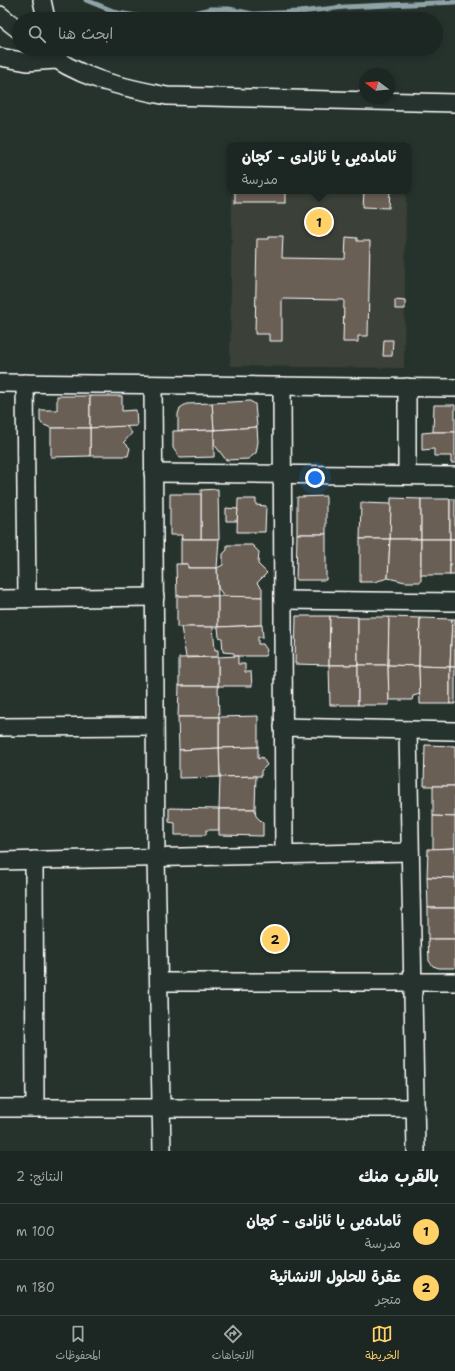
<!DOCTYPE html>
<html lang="ar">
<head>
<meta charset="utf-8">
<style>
	:root { --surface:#1c2622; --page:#252e2a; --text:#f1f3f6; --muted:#a0a5a5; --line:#3a4340; --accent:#ffd166 }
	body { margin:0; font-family:"Shantell Sans","Playpen Sans Arabic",sans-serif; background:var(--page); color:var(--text); direction:rtl }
	.compass { position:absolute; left:359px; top:68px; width:36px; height:36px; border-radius:50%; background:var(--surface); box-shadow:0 2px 6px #0003; rotate:286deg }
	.you { position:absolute; left:315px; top:478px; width:14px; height:14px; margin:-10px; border:3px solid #fff; border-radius:50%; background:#1a73e8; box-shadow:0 0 0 6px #1a73e833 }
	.badge { display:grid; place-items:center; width:26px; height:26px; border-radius:50%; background:var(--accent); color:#111; font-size:13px; font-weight:700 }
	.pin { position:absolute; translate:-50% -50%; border:2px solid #fff; box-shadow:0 1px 4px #0006 }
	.popup { position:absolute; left:227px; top:142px; width:184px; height:52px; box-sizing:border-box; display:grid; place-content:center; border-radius:8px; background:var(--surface); filter:drop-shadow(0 1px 3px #0005); font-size:13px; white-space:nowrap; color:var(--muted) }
	.popup b { font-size:15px; color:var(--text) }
	.popup::after { content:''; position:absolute; left:50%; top:100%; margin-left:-8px; border:8px solid transparent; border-top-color:var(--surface) }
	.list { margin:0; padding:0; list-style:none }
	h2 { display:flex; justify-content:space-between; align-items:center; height:52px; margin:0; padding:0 16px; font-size:17px }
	h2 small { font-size:13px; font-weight:400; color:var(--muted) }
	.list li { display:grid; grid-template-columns:26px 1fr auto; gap:12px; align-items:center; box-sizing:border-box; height:56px; padding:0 16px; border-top:1px solid var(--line) }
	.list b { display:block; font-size:15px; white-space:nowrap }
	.list p { margin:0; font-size:13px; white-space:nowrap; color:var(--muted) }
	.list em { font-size:13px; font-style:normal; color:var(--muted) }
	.icon { flex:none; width:22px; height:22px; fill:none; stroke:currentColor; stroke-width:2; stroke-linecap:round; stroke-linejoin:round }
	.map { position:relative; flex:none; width:455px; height:1151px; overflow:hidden; direction:ltr }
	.search { position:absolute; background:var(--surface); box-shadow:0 2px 6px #0003; left:12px; right:12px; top:12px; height:44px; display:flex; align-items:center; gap:10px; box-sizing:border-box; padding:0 14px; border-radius:22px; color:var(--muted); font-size:15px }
	.sheet { height:164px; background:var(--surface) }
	nav { display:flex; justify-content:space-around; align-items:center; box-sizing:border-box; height:56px; border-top:1px solid var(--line); background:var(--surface); font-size:11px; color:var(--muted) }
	nav a { display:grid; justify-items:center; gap:2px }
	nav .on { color:var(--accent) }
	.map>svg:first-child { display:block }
</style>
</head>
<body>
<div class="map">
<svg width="455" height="1151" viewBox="0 0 455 1151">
	<rect width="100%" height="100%" fill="#26332d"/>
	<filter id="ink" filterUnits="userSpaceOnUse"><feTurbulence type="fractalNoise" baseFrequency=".025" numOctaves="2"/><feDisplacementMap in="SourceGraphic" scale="8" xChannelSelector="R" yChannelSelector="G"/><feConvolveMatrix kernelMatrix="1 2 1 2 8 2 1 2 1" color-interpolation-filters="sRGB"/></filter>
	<g filter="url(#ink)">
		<!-- built -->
		<g fill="#3a4039">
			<path d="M233 142 407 144V145H233Z"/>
			<path d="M232 191H406L404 368 230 366Z"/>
		</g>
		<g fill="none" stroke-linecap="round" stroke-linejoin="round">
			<!-- stream -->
			<path stroke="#8fa4a7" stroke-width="5" d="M86 0 118 13 150 18 186 15 210 9H229L253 14 299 12 345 7 455 2"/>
		</g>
		<!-- building -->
		<g fill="#6a5f55" stroke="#fff">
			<rect x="235" y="191" width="50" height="12"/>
			<path d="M364 191H390L389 208 363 207Z"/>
			<path d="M269 236H283L282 258 345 259 346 237 357 238V241H370L368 336H358V342H343L344 300 282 299V341H269V334H255L257 239H269Z"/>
			<path d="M395 300 405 301V309H395Z"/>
			<path d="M384 340H393L392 356H383Z"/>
			<path d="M57 396H90V428H51L42 424 40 421V410H57Z"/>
			<path d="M90 396H122V411L136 410 137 426 90 428Z"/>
			<path d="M250 401 255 404 257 427 214 430 212 403Z"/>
			<path d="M212 403 214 430 178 431V414L180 408 186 404Z"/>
			<path d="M434 405H455V432H433Z"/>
			<path d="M126 426 132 433 124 442 130 448 128 456H90V428Z"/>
			<path d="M257 427 258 442 256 453 248 459 226 460 214 444V430Z"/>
			<path d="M51 428H90V456L51 457Z"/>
			<path d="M214 430V457L180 458 173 448V431Z"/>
			<path d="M433 432H455V463H451V456H434V449L422 450V433Z"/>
			<path d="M218 489 219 539H201V490Z"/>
			<path d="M170 494H201V539H181L182 535H170Z"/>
			<path d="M326 496V534H297V497Z"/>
			<path d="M391 498 421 499V539H390Z"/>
			<path d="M238 499H256V505L266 506 265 532H237Z"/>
			<rect x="421" y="499" width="29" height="40"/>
			<rect x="450" y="499" width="5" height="40"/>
			<path d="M361 503 391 504 390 539H360Z"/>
			<path d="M226 508 238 509 237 521H226Z"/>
			<path d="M297 534H326V580H296Z"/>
			<path d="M181 539H219L217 568H188V564H181Z"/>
			<path d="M360 539H390L388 578 374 582H360Z"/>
			<path d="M390 539H421V582H405L388 578Z"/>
			<rect x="421" y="539" width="29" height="36"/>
			<rect x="450" y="539" width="5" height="36"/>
			<path d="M227 545H252L259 552 258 564 267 573 257 583 262 588V597H225L218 588 217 568 223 565V554L227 550Z"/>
			<path d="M176 564H188V568H217L218 596H177Z"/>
			<rect x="177" y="596" width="41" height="31"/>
			<path d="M218 596 262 597V625L218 627Z"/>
			<path d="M296 616H330L329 665 295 664Z"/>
			<path d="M330 616 358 617V665H329Z"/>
			<path d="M358 617H389L388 665H358Z"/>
			<path d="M389 617 420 618 419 666 388 665Z"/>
			<path d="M420 618 452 619 450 667 419 666Z"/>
			<path d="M452 619H455V667H450Z"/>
			<path d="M262 625 263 637H258V644H263L267 650 265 656H234V653L223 652 222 638 219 637 218 627Z"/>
			<path d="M181 627H213L215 650H218V657H186Z"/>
			<path d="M238 656V664H245V672H251L252 686H218V657Z"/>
			<path d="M218 657V686H179V658Z"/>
			<path d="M329 665H358V705H330Z"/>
			<path d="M358 665H388L389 705H358Z"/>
			<path d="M388 665 419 666 420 694 413 696 412 700H389Z"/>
			<path d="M419 666 450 667V704H420Z"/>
			<rect x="450" y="667" width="5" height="37"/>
			<path d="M179 686H218L219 717H178Z"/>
			<path d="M258 716V747L219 748V717Z"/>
			<path d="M178 717H219V748L179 750Z"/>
			<path d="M425 745 455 746V786H424Z"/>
			<path d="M258 747V759L262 757 267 765 261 771V776L220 777 219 748Z"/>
			<path d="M219 748 220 777 179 778V750Z"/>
			<path d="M256 776 255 809H219L220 777Z"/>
			<path d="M433 786H455V817L433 816Z"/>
			<path d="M169 808 219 809V830H206V835H175V823L169 822Z"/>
			<path d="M219 809H255L256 816 263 823V836L219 835Z"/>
			<path d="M433 816 455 817V848L433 849Z"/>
			<path d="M455 848V878L427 877 428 849Z"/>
			<path d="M427 877 455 878V908H428Z"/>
			<rect x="428" y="908" width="27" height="31"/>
			<path d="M428 939H455V968H439L433 966 429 961Z"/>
		</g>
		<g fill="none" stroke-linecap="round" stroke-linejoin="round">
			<defs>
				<g id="minor">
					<path d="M42 0 46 19"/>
					<path d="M0 15 19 30"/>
					<path d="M42 49C78 79 123 87 167 96L455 103"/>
					<path d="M0 57 27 62 56 60"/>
					<path d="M0 383 455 388"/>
					<path d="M25 383 27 597"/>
					<path d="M153 385 156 857 162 1151"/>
					<path d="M282 386 284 855"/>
					<path d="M407 387V475"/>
					<path d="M153 473 455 476"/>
					<path d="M0 599 155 597"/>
					<path d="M283 600 455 602"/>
					<path d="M0 727 155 726"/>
					<path d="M283 727 455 731"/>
					<path d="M408 730 416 1151"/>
					<path d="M34 860 35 1108"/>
					<path d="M0 861 410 852"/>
					<path d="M159 982H455"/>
					<path d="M0 1108H416"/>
				</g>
			</defs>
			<!-- minor casing -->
			<use href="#minor" stroke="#fff" stroke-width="20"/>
			<!-- minor -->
			<use href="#minor" stroke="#26332d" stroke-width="17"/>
		</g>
	</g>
</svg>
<svg class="compass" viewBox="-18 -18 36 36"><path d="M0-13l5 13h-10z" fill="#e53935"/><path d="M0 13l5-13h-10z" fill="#a0a5a5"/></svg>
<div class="you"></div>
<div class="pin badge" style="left:319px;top:222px">1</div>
<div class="popup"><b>ئامادەیی یا ئازادی - کچان</b>مدرسة</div>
<div class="pin badge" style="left:275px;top:939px">2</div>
<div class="search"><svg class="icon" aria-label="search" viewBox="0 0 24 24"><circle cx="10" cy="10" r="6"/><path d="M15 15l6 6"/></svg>ابحث هنا</div>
</div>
<section class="sheet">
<h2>بالقرب منك<small>النتائج: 2</small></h2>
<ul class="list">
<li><span class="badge">1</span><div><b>ئامادەیی یا ئازادی - کچان</b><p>مدرسة</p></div><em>100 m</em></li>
<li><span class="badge">2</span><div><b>عقرة للحلول الانشائیة</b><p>متجر</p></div><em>180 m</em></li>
</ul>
</section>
<nav>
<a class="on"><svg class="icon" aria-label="map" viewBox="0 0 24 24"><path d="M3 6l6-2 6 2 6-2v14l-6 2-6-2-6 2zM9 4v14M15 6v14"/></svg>الخريطة</a>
<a><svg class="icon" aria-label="directions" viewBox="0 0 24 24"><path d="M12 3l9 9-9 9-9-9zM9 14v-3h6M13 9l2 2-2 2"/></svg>الاتجاهات</a>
<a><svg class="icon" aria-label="saved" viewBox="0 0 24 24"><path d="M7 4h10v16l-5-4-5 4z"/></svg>المحفوظات</a>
</nav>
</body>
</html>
